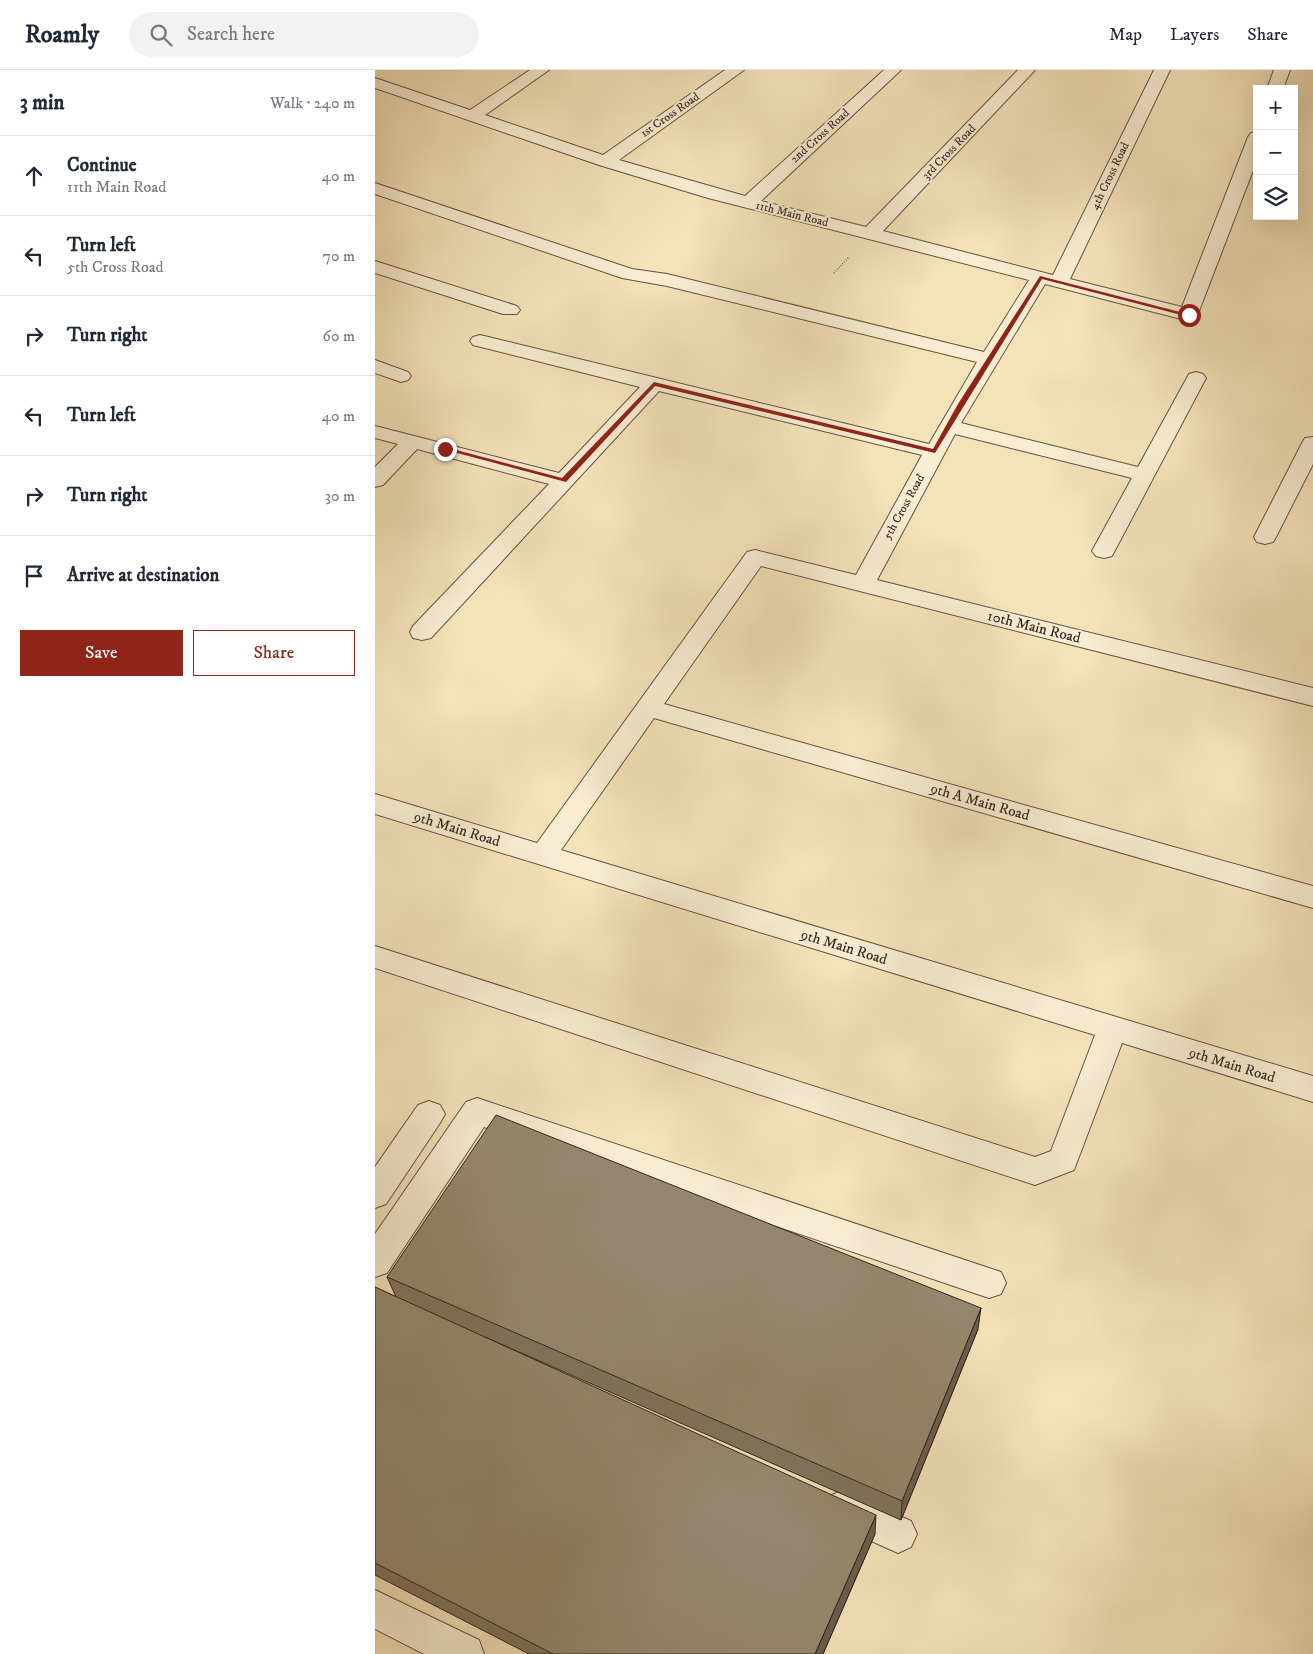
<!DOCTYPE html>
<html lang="en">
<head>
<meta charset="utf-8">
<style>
	:root { --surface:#fff; --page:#f2f2f3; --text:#1f2937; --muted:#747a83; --line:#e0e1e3; --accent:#8f2418 }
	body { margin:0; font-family:"IM FELL DW Pica",serif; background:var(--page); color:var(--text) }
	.controls { position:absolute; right:15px; top:15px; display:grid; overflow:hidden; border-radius:0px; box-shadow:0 5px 20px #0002 }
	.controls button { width:45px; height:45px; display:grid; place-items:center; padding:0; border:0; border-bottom:1px solid var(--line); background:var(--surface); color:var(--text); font:25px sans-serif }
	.stop { position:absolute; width:15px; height:15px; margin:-11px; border:4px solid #8f2418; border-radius:50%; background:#fff }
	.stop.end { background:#8f2418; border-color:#fff; box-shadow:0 1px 5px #0008 }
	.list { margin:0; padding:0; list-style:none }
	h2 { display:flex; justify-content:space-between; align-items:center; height:65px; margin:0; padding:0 20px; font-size:21px }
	h2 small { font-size:16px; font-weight:400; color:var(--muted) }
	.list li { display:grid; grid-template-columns:32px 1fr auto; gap:15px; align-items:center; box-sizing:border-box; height:80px; padding:0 20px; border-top:1px solid var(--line) }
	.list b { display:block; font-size:19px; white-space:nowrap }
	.list p { margin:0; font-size:16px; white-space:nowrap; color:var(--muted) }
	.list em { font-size:16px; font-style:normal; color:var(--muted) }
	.actions { display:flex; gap:10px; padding:15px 20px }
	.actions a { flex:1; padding:11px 0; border:1px solid var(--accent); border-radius:0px; text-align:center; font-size:18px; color:var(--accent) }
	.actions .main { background:var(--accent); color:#fff }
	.icon { flex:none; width:28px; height:28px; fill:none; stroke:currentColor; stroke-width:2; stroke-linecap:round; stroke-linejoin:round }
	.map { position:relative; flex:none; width:938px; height:1584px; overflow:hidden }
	header { display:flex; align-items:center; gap:30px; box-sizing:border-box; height:70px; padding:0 25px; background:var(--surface); border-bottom:1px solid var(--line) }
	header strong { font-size:24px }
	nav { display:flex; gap:28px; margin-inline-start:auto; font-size:18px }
	.search { width:350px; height:45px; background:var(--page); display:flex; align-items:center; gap:12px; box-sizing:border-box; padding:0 18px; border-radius:28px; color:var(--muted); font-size:19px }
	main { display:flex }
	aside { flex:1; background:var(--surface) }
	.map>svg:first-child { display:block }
</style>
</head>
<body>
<header>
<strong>Roamly</strong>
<div class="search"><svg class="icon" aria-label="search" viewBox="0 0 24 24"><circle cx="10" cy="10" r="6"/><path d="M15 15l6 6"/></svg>Search here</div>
<nav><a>Map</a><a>Layers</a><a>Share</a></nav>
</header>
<main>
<aside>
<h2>3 min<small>Walk · 240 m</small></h2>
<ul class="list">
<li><svg class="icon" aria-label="ahead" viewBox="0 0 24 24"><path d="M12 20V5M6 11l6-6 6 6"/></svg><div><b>Continue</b><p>11th Main Road</p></div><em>40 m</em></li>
<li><svg class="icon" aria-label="left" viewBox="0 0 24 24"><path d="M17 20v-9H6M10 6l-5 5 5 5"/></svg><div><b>Turn left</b><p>5th Cross Road</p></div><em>70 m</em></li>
<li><svg class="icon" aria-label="right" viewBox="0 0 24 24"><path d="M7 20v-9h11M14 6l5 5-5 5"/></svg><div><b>Turn right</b></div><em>60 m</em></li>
<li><svg class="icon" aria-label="left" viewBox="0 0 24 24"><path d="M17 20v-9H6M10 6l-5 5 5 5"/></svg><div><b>Turn left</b></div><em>40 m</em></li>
<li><svg class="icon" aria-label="right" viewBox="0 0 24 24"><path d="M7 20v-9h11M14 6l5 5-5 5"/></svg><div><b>Turn right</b></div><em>30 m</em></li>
<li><svg class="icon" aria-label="arrive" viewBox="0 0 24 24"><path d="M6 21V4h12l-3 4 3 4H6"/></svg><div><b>Arrive at destination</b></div></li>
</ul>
<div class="actions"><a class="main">Save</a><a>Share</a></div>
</aside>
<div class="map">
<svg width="938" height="1584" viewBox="0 0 938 1584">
	<rect width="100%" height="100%" fill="#f4e2b9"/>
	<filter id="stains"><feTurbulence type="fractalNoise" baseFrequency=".004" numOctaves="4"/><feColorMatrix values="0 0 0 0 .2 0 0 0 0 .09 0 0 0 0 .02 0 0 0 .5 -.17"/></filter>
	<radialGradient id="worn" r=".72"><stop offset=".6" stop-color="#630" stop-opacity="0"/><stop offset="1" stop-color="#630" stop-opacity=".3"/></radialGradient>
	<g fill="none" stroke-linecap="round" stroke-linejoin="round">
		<defs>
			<g id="minor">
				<path d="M155 0H174L110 45 228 85 350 0H369L244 90 370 126 509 0H526L386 131 491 157 643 0H660L508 161 678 205 779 0H795L695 209 807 237 873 67 876 63 882 62V90L821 249 814 251 670 214 586 353 763 397 814 304 821 302 828 304 831 308 737 486 729 488 721 486 717 481 757 408 580 364 502 510 938 618V636L386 496 289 634 938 816V838L279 648 186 780 938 1006V1032L747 973 699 1100 660 1115 0 898V876L660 1087 676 1081 720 965 0 744V724L162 773 372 482 380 480 481 505 547 385 284 321 56 568 47 570 38 568 35 562 38 556 174 414 42 379 8 415 0 417V397L23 374 0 368V356L184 403 265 317 98 275 95 271 98 267 105 265 554 374 602 292 292 216 247 208 0 124V113L257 199 292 204 609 282 654 210 333 128 224 95 0 18V8L95 40Z"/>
				<path d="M899 0H915L908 19H892Z"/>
				<path d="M0 191 142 236 145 240 142 244H128L0 203Z"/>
				<path d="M0 290 33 302 36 306 33 310 26 312 0 303Z"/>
				<path d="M938 367V394L901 467 898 472 890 474 882 472 879 467 927 373 930 368Z"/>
				<path d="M102 1028 614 1198 626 1202 631 1213 626 1224 614 1228 109 1057 12 1203 0 1207V1164L91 1032Z"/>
				<path d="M54 1031 65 1035 70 1044 65 1053 11 1134 0 1138V1097L43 1035Z"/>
				<path d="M467 1421 536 1451 542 1464 536 1477 523 1483 454 1452 449 1439 454 1426Z"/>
				<path d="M0 1520 104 1570 109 1584H49L0 1559Z"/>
			</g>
		</defs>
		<!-- minor casing -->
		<use href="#minor" stroke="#605443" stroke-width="2"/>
		<!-- path -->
		<path stroke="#2e251c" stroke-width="2" stroke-dasharray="0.5 2" stroke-linecap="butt" d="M459 203 474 187"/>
		<!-- minor -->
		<use href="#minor" fill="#f8ecd2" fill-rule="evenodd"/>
	</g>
	<!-- wall -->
	<path fill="#80745f" stroke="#2e251c" d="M12 1207 603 1259 526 1450 112 1268 500 1464 448 1584H154L0 1505V1217L21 1227Z"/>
	<!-- shaded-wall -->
	<g fill="#685e4d" stroke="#2e251c">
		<path d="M606 1238 603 1259 526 1450 527 1431Z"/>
		<path d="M501 1445 500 1464 448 1584H440Z"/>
	</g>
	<!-- building -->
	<g fill="#95876e" stroke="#2e251c">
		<path d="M121 1045 606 1238 527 1431 12 1207Z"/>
		<path d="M0 1217 501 1445 440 1584H178L0 1493Z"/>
	</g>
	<!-- route -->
	<path fill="#8f2418" d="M665 206 817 245 814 247 667 209 560 383 280 316 191 412 67 379 70 377 187 408 279 312 558 379 583 334Z"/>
	<g text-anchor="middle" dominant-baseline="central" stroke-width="4" stroke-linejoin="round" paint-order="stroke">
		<!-- far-street labels -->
		<g font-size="12" fill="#2e251c" stroke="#f8ecd2">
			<text transform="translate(295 45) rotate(-35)">1st Cross Road</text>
			<text transform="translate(445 66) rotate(-42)">2nd Cross Road</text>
			<text transform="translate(574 82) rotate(-46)">3rd Cross Road</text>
			<text transform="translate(735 106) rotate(-64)">4th Cross Road</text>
			<text transform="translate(417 144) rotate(14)">11th Main Road</text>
			<text transform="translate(529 437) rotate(-61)">5th Cross Road</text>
		</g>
		<!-- street labels -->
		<g font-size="15" fill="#2e251c" stroke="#f8ecd2">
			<text transform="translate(659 557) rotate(14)">10th Main Road</text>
			<text transform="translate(605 732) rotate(16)">9th A Main Road</text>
			<text transform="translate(82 759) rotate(17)">9th Main Road</text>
			<text transform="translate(469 877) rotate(17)">9th Main Road</text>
			<text transform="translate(857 995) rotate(17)">9th Main Road</text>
		</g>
	</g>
	<rect width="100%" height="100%" filter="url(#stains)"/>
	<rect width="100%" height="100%" fill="url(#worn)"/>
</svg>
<div class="controls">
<button>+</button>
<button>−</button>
<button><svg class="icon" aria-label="layers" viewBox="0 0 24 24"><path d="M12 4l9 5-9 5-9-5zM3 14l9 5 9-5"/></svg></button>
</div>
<div class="stop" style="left:814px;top:245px"></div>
<div class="stop end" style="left:70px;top:379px"></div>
</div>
</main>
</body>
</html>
